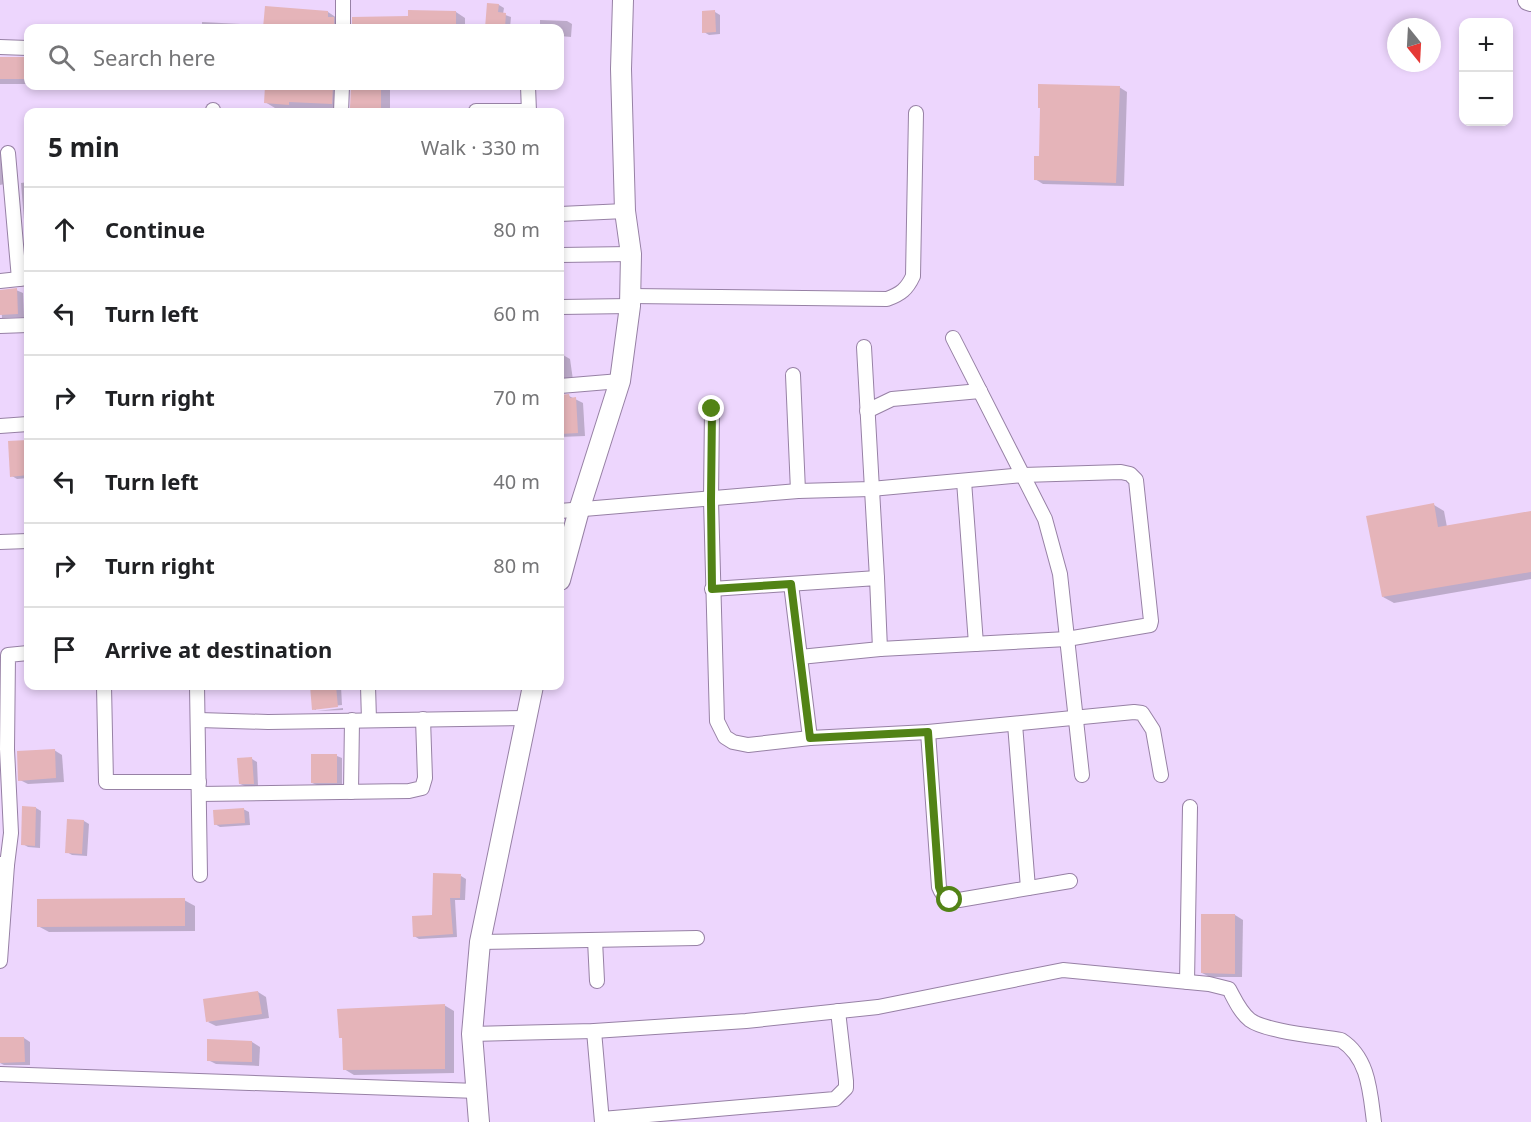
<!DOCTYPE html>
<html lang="en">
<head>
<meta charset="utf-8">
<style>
	:root { --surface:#fff; --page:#f6f6f6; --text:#202124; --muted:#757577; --line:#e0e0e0 }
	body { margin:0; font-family:"Noto Sans",sans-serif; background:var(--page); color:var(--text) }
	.controls { position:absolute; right:18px; top:18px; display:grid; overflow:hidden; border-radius:12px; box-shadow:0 3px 9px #0003 }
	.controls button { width:54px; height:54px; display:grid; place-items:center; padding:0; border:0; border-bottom:2px solid var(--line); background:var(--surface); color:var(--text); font:30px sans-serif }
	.compass { position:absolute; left:1387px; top:18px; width:54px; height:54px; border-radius:50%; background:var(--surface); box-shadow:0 3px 9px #0003; rotate:162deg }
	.stop { position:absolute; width:18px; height:18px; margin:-14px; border:4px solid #528316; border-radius:50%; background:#fff }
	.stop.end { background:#528316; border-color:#fff; box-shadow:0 2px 6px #0008 }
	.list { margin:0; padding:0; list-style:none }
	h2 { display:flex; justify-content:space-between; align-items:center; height:78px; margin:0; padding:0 24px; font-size:26px }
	h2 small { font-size:20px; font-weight:400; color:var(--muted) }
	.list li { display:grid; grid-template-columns:39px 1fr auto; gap:18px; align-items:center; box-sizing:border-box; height:84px; padding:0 24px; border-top:2px solid var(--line) }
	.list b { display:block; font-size:22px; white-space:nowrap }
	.list em { font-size:20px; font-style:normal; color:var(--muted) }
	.icon { flex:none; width:33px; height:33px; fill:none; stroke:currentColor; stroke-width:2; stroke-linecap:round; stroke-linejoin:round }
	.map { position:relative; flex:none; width:1531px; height:1122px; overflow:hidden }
	.search { position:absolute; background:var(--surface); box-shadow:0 3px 9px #0003; left:24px; top:24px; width:540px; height:66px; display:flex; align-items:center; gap:15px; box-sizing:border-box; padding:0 21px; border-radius:12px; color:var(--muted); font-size:22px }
	.panel { position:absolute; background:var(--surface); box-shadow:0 3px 9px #0003; left:24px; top:108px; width:540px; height:582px; border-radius:12px }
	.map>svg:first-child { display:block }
</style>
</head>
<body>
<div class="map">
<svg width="1531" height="1122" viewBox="0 0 1531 1122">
	<rect width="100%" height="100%" fill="#edd6fd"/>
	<!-- shadow -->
	<g fill="#0003">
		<path d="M489 5H499L504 8 503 14 511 17 510 28H487Z"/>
		<path d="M266 7 328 12 337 18 343 28H265Z"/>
		<path d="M456 12 465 18V28H353V19L409 18Z"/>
		<path d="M715 12 720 15V34L709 35 704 32Z"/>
		<path d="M540 20 567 21 572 24 571 37 560 36V28H540Z"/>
		<path d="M202 22 241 24 249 28H202Z"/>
		<rect x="0" y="58" width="28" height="26"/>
		<path d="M266 86H346L341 108H333V112H302V110L275 108 265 102Z"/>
		<path d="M352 86H390V112H360L352 107Z"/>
		<path d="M1119 87 1127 92 1124 186 1043 184 1035 179 1040 158Z"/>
		<path d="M0 150 7 154 9 183 0 185Z"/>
		<path d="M28 182V223L24 220 21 183Z"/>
		<path d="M16 290 23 293 24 317 2 318 0 291Z"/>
		<path d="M563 355 570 359 573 380 560 389V356Z"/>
		<path d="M560 394 569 396 583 403 585 436 560 437Z"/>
		<path d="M28 441V478L17 479 12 476 10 442Z"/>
		<path d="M1434 505 1444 511 1447 527 1531 513V579L1394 603 1383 597Z"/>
		<path d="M0 667 2 668 6 729H0Z"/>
		<path d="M312 686H341L342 705 316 708V710L313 709Z"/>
		<path d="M343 708V710L317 711Z"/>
		<path d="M54 750 62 755 64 782 28 784 20 780Z"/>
		<path d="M337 756 342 758V785H317L312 783Z"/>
		<path d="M252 759 257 762 258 786H245L240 784Z"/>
		<path d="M36 808 41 811 40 848 28 847 23 844Z"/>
		<path d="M243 809 249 812 250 825 220 827 215 824Z"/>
		<path d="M69 820 84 821 89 824 87 856 72 855 67 852Z"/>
		<path d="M461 876 466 879 465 900H455L457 937 419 939 414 936 433 916Z"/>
		<path d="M184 900 195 906V931L49 932 38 926Z"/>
		<path d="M1203 915H1235L1243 920 1242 977H1210L1202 973Z"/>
		<path d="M258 992 266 997 269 1018 216 1026 208 1022Z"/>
		<path d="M444 1005 454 1011V1073L354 1075 344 1069V1039L340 1037Z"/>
		<path d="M0 1038H24L30 1042V1065H4L0 1063Z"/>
		<path d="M252 1042 260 1047 259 1066 216 1064 208 1060Z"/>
	</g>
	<!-- building -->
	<g fill="#e5b4b9">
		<path d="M487 3 499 4 498 12 506 13 505 28H485Z"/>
		<path d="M265 6 328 11V17H334V28H263Z"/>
		<path d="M408 10 456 11V28H352V17L408 16Z"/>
		<path d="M715 10 716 32 702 33V11Z"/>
		<rect x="0" y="57" width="28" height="22"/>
		<path d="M1038 84 1120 86 1116 183 1034 180V156H1039L1040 108H1038Z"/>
		<path d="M265 86H333L332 104 289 102V105L264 103Z"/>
		<path d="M351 86H381V108H350Z"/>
		<path d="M17 288 18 314 0 315V290Z"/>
		<path d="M569 394 570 398 576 397 578 433 560 434V395Z"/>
		<path d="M28 440V475L10 477 8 441Z"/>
		<path d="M1434 503 1438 527 1531 511V572L1382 597 1366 516Z"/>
		<path d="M310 686H336L338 707 312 710Z"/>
		<path d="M55 749 56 778 18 781 17 751Z"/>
		<rect x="311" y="754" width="26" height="29"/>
		<path d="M252 757 254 784H239L237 758Z"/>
		<path d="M22 806 36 807 35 846 21 845Z"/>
		<path d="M244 808 245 823 214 825 213 810Z"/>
		<path d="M67 819 84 820 82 854 65 853Z"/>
		<path d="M433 873 461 874 460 898H450L453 934 413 937 412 916 432 915Z"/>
		<path d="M185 898V926L37 927V899Z"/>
		<path d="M1201 914H1235V974L1201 973Z"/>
		<path d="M258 991 262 1014 206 1022 203 999Z"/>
		<path d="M445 1004V1069L343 1070 342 1038H339L337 1009Z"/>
		<path d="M0 1037H24L25 1062 0 1063Z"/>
		<path d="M207 1039 252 1041V1062L207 1061Z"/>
	</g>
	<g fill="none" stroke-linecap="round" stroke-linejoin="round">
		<defs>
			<g id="street">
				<path d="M343 28V0"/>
				<path d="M0 47 28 48"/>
				<path d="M528 86 529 112"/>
				<path d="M476 111H529"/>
				<path d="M213 112V110"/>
				<path d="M341 112 342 86"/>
				<path d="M8 153 19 279"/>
				<path d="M560 214 625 211"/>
				<path d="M560 255 631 254"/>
				<path d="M0 281 28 278"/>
				<path d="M631 296 887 299C901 294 907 289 913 276L916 113"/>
				<path d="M560 307 630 306"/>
				<path d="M0 326 28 325"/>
				<path d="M953 338 1045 519 1060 574 1082 775"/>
				<path d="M864 347 877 578"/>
				<path d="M793 375 798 491"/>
				<path d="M560 386 620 381"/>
				<path d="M712 409 711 500 717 721 725 737 733 742 748 745 810 738 928 732 1134 712 1142 713 1153 730 1161 775"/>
				<path d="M867 411 892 399 980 391"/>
				<path d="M0 426 28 424"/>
				<path d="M964 481 976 644"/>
				<path d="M560 511 798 491 871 489 1023 475 1121 472 1130 474 1136 480 1151 621 1150 625 1067 639 880 649 800 657"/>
				<path d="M0 542 28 541"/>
				<path d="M791 584 810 738"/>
				<path d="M712 589 877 578 880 649"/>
				<path d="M104 686 106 782H199"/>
				<path d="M197 686 200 875"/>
				<path d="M368 686 369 720"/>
				<path d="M199 720 268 722 526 718"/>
				<path d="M1015 724 1028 888"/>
				<path d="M928 732 939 887C943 897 948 900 959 900L1070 881"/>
				<path d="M351 792 352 720"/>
				<path d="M199 794 409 791 422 788 425 778 423 719"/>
				<path d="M0 864 7 865 11 833 7 749 8 655 28 653"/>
				<path d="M595 940 597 981"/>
				<path d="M480 942 697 938"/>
				<path d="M0 961 7 865"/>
				<path d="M1187 982 1190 807"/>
				<path d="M594 1031 602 1122"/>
				<path d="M472 1034 594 1031 746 1021 878 1007 1063 970 1209 984 1229 989C1235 1000 1240 1012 1250 1020 1267 1032 1319 1036 1341 1040 1369 1058 1370 1092 1374 1122"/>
				<path d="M0 1074 477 1091"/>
				<path d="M602 1119 835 1099 846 1088V1081L838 1011"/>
			</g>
			<g id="secondary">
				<path d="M1528 0 1531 1"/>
				<path d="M560 580 579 510 620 381 630 306 631 254 625 211 621 69 623 0"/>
				<path d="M479 1122 472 1034 480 942 533 686"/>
			</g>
		</defs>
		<!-- street casing -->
		<use href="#street" stroke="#9781a5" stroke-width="16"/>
		<!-- secondary casing -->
		<use href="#secondary" stroke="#9781a5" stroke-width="22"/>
		<!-- street -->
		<use href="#street" stroke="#fff" stroke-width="14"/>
		<!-- secondary -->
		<use href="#secondary" stroke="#fff" stroke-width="20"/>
	</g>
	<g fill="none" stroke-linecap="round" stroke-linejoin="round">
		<!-- route -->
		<path stroke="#528316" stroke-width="8" d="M712 409 711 500 712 589 791 584 810 738 928 732 939 887 942 895 950 900"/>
	</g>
</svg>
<div class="controls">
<button>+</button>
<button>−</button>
</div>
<svg class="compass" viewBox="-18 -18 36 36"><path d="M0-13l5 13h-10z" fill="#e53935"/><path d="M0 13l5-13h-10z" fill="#757577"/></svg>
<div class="stop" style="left:950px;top:900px"></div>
<div class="stop end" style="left:712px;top:409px"></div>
<div class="search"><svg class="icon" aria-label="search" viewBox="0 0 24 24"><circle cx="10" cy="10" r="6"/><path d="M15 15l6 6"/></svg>Search here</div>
<section class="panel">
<h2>5 min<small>Walk · 330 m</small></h2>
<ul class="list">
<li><svg class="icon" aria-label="ahead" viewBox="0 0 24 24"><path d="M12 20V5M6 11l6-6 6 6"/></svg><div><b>Continue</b></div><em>80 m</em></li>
<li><svg class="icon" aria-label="left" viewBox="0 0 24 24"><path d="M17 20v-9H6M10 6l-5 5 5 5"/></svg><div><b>Turn left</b></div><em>60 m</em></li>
<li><svg class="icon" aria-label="right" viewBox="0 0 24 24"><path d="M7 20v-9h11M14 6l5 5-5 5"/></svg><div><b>Turn right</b></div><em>70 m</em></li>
<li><svg class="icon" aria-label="left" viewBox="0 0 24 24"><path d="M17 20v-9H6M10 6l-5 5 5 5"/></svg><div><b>Turn left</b></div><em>40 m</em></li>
<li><svg class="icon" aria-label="right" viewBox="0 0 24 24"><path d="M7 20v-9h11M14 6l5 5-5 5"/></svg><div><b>Turn right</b></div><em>80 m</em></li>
<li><svg class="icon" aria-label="arrive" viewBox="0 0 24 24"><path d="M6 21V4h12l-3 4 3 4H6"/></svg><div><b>Arrive at destination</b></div></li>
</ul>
</section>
</div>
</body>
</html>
